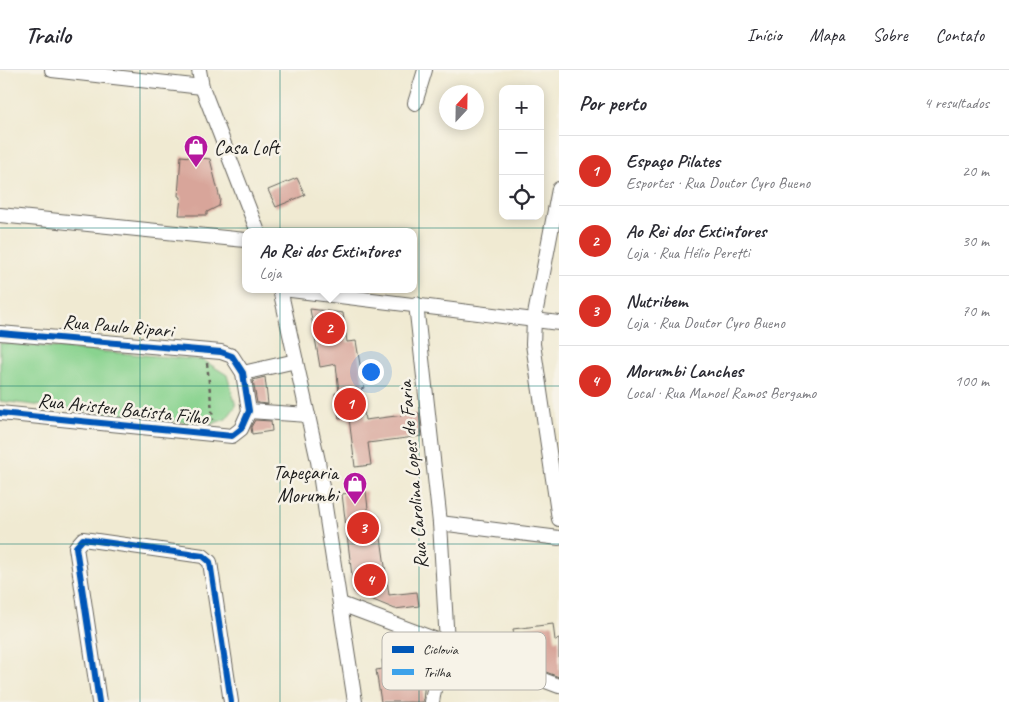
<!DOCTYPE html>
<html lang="pt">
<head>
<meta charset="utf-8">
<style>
	:root { --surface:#fff; --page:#f2f2f3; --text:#2b2b33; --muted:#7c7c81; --line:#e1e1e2; --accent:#d93025 }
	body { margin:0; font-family:Caveat,sans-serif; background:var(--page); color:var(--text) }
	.controls { position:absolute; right:15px; top:15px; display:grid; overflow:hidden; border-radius:10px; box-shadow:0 2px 12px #0003 }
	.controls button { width:45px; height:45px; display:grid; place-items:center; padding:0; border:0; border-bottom:1px solid var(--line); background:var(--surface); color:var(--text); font:25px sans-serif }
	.compass { position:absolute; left:439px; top:15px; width:45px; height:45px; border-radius:50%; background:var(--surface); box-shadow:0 2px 12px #0003; rotate:22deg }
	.you { position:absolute; left:370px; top:301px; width:18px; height:18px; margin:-12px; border:4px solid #fff; border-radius:50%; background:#1a73e8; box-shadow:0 0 0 8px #1a73e833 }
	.badge { display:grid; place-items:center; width:32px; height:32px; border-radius:50%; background:var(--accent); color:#fff; font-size:16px; font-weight:700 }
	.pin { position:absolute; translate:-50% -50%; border:2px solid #fff; box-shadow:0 1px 5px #0006 }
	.popup { position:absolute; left:242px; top:158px; width:175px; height:65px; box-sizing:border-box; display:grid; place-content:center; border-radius:10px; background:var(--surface); filter:drop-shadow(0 1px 4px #0005); font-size:16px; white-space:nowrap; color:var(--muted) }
	.popup b { font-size:19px; color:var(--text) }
	.popup::after { content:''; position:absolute; left:50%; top:100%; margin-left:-10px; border:10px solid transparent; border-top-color:var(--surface) }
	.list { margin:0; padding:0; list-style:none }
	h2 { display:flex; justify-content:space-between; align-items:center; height:65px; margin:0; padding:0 20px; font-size:21px }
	h2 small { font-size:16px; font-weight:400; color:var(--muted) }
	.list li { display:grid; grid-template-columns:32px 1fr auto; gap:15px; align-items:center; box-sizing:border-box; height:70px; padding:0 20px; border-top:1px solid var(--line) }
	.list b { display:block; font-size:19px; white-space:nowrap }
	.list p { margin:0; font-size:16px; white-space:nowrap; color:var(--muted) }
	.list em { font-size:16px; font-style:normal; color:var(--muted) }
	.icon { flex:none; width:28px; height:28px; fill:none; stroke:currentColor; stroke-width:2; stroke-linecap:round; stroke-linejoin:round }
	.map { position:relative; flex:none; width:559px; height:632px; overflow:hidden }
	header { display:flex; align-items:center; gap:30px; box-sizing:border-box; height:70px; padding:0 25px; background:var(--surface); border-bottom:1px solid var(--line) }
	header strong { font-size:24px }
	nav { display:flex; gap:28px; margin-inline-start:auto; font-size:18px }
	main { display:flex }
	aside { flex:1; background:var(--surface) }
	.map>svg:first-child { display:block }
</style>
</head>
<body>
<header>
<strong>Trailo</strong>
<nav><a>Início</a><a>Mapa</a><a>Sobre</a><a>Contato</a></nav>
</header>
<main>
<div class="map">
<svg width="559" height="632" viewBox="0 0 559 632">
	<rect width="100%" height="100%" fill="#f7f3e8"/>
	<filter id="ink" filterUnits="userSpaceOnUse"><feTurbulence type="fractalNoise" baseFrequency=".02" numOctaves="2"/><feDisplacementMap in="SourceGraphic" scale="10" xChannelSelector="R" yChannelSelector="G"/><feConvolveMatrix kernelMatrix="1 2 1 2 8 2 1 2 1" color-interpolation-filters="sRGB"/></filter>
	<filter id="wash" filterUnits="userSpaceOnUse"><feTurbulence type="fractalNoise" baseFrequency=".0096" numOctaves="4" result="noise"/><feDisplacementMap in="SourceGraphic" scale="20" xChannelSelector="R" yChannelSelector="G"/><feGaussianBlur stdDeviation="1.12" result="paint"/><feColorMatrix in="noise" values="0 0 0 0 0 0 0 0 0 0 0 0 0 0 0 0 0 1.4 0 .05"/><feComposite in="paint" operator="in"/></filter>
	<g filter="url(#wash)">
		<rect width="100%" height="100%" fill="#f0ead2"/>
		<!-- green -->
		<path fill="#89d38f" stroke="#527856" d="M0 273 203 290 227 305 236 336 226 349 209 355 0 331Z"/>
		<g id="blocks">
			<!-- building -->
			<g fill="#d8a59a">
				<path d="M181 86 210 89 220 129 219 136 207 142V145H179L181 127 178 126Z"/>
				<path d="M297 108 305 125 276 137 268 120Z"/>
				<path d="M310 239 343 243 347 272 356 271 364 318 361 319 365 350 419 343 422 366 368 373 371 395 355 397 349 348 339 349 335 323H339L336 294 320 297Z"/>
				<path d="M265 307 268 334 257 333 253 310Z"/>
				<path d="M255 350 271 351 272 361 252 364 251 357Z"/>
				<path d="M366 421 369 447 378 446 389 525 417 522 419 536 395 539 354 522 342 424Z"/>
				<path d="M553 554 555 570 559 569V607L517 591 513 559Z"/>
				<path d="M391 568 407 577 410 584 421 583 425 609 423 632H381L376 600 383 599 382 590 393 589Z"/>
			</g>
		</g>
	</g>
	<g filter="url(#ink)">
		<use href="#blocks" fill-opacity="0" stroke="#66645c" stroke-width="1"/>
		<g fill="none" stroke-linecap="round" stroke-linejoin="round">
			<defs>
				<g id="minor">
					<path d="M52 0 202 17"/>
					<path d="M199 0 202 17 258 162"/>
					<path d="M415 33 425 0"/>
					<path d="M559 119 534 250 533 274 559 449"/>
					<path d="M0 145 245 170"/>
					<path d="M280 219 318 391 355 632"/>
					<path d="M283 219 559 253"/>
					<path d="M416 234 440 453 447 573 434 605 435 614 432 632"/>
					<path d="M0 263 221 282 232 286 243 303 249 341 241 359 232 366 0 343"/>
					<path d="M243 303 296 291"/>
					<path d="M249 341 308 345"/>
					<path d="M440 453 559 468"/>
					<path d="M341 534 559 616"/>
					<path d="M99 632 76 477 83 469 203 486 210 492 231 632"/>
				</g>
			</defs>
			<!-- minor casing -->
			<use href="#minor" stroke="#66645c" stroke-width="16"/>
			<!-- path -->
			<path stroke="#66645c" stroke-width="2.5" stroke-dasharray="4 4" stroke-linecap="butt" d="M207 293 213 350"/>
			<!-- minor -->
			<use href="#minor" stroke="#fff" stroke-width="14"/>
			<defs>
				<g id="cycleway">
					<path d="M0 263 221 282 232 286 243 303 249 341 241 359 232 366 0 343"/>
					<path d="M99 632 76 477 83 469 203 486 210 492 231 632"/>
				</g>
			</defs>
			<!-- cycleway casing -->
			<use href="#cycleway" stroke="#f7f3e8" stroke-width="9"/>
			<!-- cycleway -->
			<use href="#cycleway" stroke="#0057b8" stroke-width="6"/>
		</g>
	</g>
	<!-- grid -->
	<path fill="none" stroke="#0f766e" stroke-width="1" stroke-opacity="0.55" d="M140 0V632M280 0V632M419 0V632M0 158H559M0 316H559M0 474H559"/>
	<!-- icons -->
	<defs>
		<symbol id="shop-pin" viewBox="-11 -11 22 30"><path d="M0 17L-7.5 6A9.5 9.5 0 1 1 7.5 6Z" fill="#b5179e" stroke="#f7f3e8"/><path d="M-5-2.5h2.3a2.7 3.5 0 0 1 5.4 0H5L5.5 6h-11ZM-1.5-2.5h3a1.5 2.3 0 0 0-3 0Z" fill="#fff"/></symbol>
	</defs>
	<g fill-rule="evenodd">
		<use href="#shop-pin" x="182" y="63" width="28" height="38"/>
		<use href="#shop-pin" x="341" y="400" width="28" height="38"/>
	</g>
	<g text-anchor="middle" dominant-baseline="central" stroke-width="5" stroke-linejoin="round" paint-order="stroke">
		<!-- poi labels -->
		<g font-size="20" fill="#1c1c1c" stroke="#f7f3e8" text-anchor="start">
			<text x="214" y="77">Casa Loft</text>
			<text x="338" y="402" text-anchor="end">Tapeçaria<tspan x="338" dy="23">Morumbi</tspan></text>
		</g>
		<!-- street labels -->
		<g font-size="20" fill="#1c1c1c" stroke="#f7f3e8">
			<text transform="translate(118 256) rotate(5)">Rua Paulo Ripari</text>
			<text transform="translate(123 339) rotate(6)">Rua Aristeu Batista Filho</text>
			<text transform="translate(413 405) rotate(-95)">Rua Carolina Lopes de Faria</text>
		</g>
	</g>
	<!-- legend -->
	<rect x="382" y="562" width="164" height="58" rx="8" fill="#f7f3e8" stroke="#b5b2ab" stroke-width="1"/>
	<rect x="392" y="576" width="22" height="7" fill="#0057b8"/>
	<rect x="392" y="599" width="22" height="6" fill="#3da2ea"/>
	<g font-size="14" fill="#1c1c1c">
		<text x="423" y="584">Ciclovia</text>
		<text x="423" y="607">Trilha</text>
	</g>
</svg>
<div class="controls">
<button>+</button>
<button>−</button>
<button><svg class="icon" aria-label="locate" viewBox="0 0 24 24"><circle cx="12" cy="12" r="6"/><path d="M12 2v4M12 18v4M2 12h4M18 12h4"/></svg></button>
</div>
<svg class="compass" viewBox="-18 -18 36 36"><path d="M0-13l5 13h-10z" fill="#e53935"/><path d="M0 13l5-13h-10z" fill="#7c7c81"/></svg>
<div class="you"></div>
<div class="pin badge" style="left:350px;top:334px">1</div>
<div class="pin badge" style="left:329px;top:258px">2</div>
<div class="popup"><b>Ao Rei dos Extintores</b>Loja</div>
<div class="pin badge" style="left:363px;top:458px">3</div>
<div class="pin badge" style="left:370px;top:510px">4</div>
</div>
<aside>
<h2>Por perto<small>4 resultados</small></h2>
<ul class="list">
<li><span class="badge">1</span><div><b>Espaço Pilates</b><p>Esportes · Rua Doutor Cyro Bueno</p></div><em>20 m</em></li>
<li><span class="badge">2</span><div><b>Ao Rei dos Extintores</b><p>Loja · Rua Hélio Peretti</p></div><em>30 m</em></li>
<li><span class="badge">3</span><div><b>Nutribem</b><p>Loja · Rua Doutor Cyro Bueno</p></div><em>70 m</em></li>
<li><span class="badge">4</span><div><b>Morumbi Lanches</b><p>Local · Rua Manoel Ramos Bergamo</p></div><em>100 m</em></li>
</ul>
</aside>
</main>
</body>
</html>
